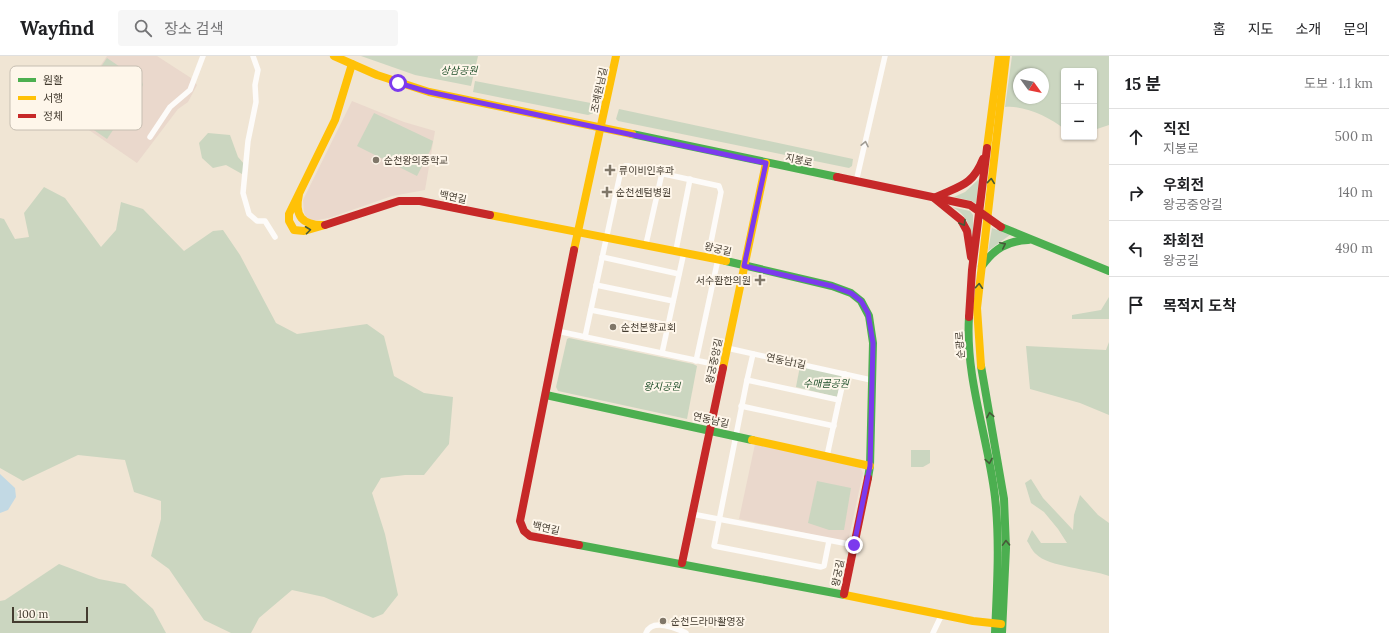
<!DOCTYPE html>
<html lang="ko">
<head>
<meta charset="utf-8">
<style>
	:root { --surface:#fff; --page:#f6f6f6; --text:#202124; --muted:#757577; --line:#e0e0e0 }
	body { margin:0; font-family:Lora,"Noto Sans KR",serif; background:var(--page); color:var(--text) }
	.controls { position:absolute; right:12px; top:12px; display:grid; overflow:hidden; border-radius:4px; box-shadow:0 1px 3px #0004 }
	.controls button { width:36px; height:36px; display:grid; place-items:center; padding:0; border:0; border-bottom:1px solid var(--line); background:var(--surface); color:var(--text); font:20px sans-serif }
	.compass { position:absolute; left:1013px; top:12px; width:36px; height:36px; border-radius:50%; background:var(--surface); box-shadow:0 1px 3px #0004; rotate:123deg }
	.scale { position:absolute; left:12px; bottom:10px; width:76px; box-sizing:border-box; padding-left:4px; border:2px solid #443c30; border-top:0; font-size:11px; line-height:14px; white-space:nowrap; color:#443c30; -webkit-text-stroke:3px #fef6ea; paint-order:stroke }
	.stop { position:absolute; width:12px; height:12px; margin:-9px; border:3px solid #7c3aed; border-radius:50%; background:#fff }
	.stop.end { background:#7c3aed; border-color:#fff; box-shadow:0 1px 4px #0008 }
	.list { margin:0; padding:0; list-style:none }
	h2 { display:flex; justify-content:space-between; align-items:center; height:52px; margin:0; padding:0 16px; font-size:17px }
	h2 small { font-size:13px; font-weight:400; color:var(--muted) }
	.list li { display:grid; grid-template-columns:26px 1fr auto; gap:12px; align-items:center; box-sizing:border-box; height:56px; padding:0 16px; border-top:1px solid var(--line) }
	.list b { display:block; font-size:15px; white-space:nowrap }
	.list p { margin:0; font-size:13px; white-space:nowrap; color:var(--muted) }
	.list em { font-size:13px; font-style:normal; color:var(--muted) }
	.icon { flex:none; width:22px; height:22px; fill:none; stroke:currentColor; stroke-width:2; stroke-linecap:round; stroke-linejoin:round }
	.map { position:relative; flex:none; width:1109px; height:577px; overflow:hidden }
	header { display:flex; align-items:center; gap:24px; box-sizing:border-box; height:56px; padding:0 20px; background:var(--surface); border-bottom:1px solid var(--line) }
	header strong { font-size:19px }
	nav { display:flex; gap:22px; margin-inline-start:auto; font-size:14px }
	.search { width:280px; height:36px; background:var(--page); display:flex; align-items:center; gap:10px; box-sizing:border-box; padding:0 14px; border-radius:4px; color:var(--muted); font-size:15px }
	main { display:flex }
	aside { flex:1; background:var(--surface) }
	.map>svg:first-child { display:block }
</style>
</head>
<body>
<header>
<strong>Wayfind</strong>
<div class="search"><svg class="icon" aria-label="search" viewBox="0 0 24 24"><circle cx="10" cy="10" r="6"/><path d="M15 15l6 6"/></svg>장소 검색</div>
<nav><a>홈</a><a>지도</a><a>소개</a><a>문의</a></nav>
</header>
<main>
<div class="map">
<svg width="1109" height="577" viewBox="0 0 1109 577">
	<rect width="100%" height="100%" fill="#f0e5d4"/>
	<!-- education -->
	<g fill="#ead8cc">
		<path d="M107 0H157L191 22 197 29 188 46 178 53 137 107 67 59Z"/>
		<path d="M352 45 404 66 435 75 425 134 392 140 329 162 312 165 306 161 304 156 303 144Z"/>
		<path d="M755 388 859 409 863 417 848 486 739 463Z"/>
	</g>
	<!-- green -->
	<g fill="#cbd6c0" fill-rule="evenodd">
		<path d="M361 0H478L471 30 415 19Z"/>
		<path d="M1012 0H1109V69L1094 74V15H1064V73C1050 61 1024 49 1005 51ZM1019 18H1043V42H1019Z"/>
		<path d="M107 2 142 26 143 29 107 83 69 57Z"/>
		<path d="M475 25 596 48 594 57 588 59 473 36Z"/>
		<path d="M619 53 853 103 852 110 849 112 618 65 616 63Z"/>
		<path d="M374 57 433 85 431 93 417 120 357 90Z"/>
		<path d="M208 77 230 79 238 101 245 109 242 118 226 109 213 112 202 102 199 87Z"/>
		<path d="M979 123 976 148 972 145 954 141 965 136Z"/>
		<path d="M44 131 65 142 101 191 116 174 121 146 143 153 184 195 213 175 223 174 240 199 276 267 297 278 367 268 384 280 394 320 424 337 453 341 449 388 424 419H405L381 422 372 437 385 478 398 539 383 558 373 562 324 541 292 534 259 562 251 577H231L204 564 169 513 151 500 161 463V445L134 436 125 404 78 399 23 425 0 412V162L4 163 15 183 29 181 24 157Z"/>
		<path d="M952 151 970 155 973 159V182C969 168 966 158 952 151Z"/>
		<path d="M992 172 1010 179 988 195Z"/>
		<path d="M1109 241V263H1072V259L1101 254Z"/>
		<path d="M569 282 693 308 697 310 687 363 558 335 556 331 567 283Z"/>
		<path d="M1109 286V359L1080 347 1030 333 1026 290 1106 294Z"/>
		<path d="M800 310 842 319 837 341 796 331Z"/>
		<path d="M911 394H930V407L923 411H911Z"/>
		<path d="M1031 423 1043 442 1073 474 1074 459 1080 439 1098 459 1109 467V520C1091 513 1048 511 1036 498 1032 495 1030 489 1027 485L1032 474 1041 487H1067L1058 473 1044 456 1031 447 1025 427Z"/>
		<path d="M817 425 851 432 844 474H829L808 467Z"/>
		<path d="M59 508 99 523 125 528 153 553 166 577H0V545L5 544Z"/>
	</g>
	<!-- water -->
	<path fill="#c2d9e4" d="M0 418 15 432 16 441 8 454 0 457Z"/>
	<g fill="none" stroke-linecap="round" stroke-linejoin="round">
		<!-- street -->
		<g stroke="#fdfbf9" stroke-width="5.5">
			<path d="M253 0 258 14 255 29 256 46 248 85 243 137 249 158 257 165H265L275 181"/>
			<path d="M150 81 170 51 190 34 203 0"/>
			<path d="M856 126 885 0"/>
			<path d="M646 188 662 117"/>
			<path d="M676 194 690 123"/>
			<path d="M602 201 679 218"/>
			<path d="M596 229 673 245"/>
			<path d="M591 254 668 269"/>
			<path d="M557 275 723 310"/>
			<path d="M585 281 621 114 625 110H628L719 130 721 136 708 201"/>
			<path d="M727 292 871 324"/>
			<path d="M662 297 684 196"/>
			<path d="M696 305 718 203"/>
			<path d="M747 324 753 298"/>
			<path d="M839 344 845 318"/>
			<path d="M741 350 834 370"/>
			<path d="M827 400 839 344 747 324 714 490 821 511 824 510 829 485"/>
			<path d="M692 458 854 489"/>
			<path d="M646 577C652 562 676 572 686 577"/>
			<path d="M933 577 942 558"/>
		</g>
		<!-- fast -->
		<g stroke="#4caf50" stroke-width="8">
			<path d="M632 78 837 121"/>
			<path d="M1001 171 1109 215"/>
			<path d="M726 205 832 230 851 237 861 245 869 260 873 287 870 410 868 422"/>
			<path d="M982 210C994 193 1007 185 1028 184"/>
			<path d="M969 261C965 322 988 381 995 441 1000 486 997 531 995 577"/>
			<path d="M981 310 1004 443 1006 492 1002 577"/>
			<path d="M546 339 752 384"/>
			<path d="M579 489 845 539"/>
		</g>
		<!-- slow -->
		<g stroke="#ffc107" stroke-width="8">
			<path d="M334 0 377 19 429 36 632 78"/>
			<path d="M987 92 999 0"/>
			<path d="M299 138C294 160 302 170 325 169L304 175 294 174 289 165V158L335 64 352 8"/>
			<path d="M490 159 726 205"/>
			<path d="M574 194 616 0"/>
			<path d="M981 310 977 252 1006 0"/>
			<path d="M723 312 766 107"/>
			<path d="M752 384 870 410"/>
			<path d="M845 539 973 565 1001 568"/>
		</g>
		<!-- jam -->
		<g stroke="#c62828" stroke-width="8">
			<path d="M837 121 970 149 1001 171"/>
			<path d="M325 169 399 145H420L490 159"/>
			<path d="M574 194 520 465 524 475 530 480 579 489"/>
			<path d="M971 201 967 175 961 164 934 142C958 130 972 131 983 103"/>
			<path d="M969 261 972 214 987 92"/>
			<path d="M682 507 723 312"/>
			<path d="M844 538 868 422"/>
		</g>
	</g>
	<!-- one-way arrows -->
	<defs><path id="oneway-chevron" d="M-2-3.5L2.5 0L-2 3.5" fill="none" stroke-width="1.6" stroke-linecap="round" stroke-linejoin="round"/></defs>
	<use stroke="#a09c94" href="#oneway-chevron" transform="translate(865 88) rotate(-78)"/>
	<g stroke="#465938">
		<use href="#oneway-chevron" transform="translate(991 125) rotate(-84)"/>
		<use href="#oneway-chevron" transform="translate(963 167) rotate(60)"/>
		<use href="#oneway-chevron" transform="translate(308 174) rotate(-7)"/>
		<use href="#oneway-chevron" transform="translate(1003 189) rotate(-26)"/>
		<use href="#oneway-chevron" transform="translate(979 230) rotate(-86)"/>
		<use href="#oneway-chevron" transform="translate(990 359) rotate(-100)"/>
		<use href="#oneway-chevron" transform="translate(989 405) rotate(80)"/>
		<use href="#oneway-chevron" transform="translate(1006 487) rotate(-92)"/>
	</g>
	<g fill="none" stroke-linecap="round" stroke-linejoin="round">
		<!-- route -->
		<path stroke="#7c3aed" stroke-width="5" d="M398 27 429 36 766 107 744 210 832 230 851 237 861 245 868 257 873 287 870 410 854 489"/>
	</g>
	<!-- markers -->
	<g fill="#807769" stroke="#fef6ea" stroke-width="1.5">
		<circle cx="376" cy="104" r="4"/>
		<path d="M608 108h4v4h4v4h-4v4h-4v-4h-4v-4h4z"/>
		<path d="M605 130h4v4h4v4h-4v4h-4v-4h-4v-4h4z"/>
		<path d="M758 218h4v4h4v4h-4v4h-4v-4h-4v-4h4z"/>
		<circle cx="613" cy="271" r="4"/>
		<circle cx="663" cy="565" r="4"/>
	</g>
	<g text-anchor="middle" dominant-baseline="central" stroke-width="4" stroke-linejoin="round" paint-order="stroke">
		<!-- park labels -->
		<g font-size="10" font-style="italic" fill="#1f4f2a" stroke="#fef6ea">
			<text x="459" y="14">상삼공원</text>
			<text x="826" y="327">수매골공원</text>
			<text x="662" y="330">왕지공원</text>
		</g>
		<!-- street labels -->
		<g font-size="10" fill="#443c30" stroke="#fef6ea">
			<text transform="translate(599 34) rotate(-78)">조례원님길</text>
			<text transform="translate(799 104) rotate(12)">지봉로</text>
			<text transform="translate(453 141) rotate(12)">백연길</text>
			<text transform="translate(718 193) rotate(13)">왕궁길</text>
			<text transform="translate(960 289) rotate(-94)">순광로</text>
			<text transform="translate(714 305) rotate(-78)">왕궁중앙길</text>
			<text transform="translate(786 305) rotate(12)">연동남1길</text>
			<text transform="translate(711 364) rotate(13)">연동남길</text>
			<text transform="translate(546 472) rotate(13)">백연길</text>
			<text transform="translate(838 517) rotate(-79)">왕궁길</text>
		</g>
		<!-- poi labels -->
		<g font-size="10" fill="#443c30" stroke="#fef6ea" text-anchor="start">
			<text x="384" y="104">순천왕의중학교</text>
			<text x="619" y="114">류이비인후과</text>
			<text x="616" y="136">순천센텀병원</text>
			<text x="751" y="224" text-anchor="end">서수환한의원</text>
			<text x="621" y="271">순천본향교회</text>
			<text x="671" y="565">순천드라마촬영장</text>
		</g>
	</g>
	<!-- legend -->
	<rect x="10" y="10" width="132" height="64" rx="6" fill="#fef6ea" stroke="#c6beb2" stroke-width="1"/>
	<rect x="18" y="22" width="18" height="4" fill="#4caf50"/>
	<rect x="18" y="40" width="18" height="4" fill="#ffc107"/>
	<rect x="18" y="58" width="18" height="4" fill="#c62828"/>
	<g font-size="11" fill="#443c30">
		<text x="43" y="28">원활</text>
		<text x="43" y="46">서행</text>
		<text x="43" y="64">정체</text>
	</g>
</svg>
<div class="controls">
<button>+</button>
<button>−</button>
</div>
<svg class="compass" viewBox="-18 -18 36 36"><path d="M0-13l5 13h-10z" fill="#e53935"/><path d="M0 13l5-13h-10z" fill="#757577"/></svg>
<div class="scale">100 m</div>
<div class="stop" style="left:398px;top:27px"></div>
<div class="stop end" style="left:854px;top:489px"></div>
</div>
<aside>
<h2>15 분<small>도보 · 1.1 km</small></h2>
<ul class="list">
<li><svg class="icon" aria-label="ahead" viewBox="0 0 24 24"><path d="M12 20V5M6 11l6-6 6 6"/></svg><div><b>직진</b><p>지봉로</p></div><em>500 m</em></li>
<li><svg class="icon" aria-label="right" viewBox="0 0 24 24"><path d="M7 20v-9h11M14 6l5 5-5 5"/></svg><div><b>우회전</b><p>왕궁중앙길</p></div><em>140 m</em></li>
<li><svg class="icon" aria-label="left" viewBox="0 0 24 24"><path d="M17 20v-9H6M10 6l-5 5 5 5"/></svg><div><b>좌회전</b><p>왕궁길</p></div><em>490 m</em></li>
<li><svg class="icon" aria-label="arrive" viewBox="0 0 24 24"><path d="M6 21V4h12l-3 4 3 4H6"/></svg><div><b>목적지 도착</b></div></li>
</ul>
</aside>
</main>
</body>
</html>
